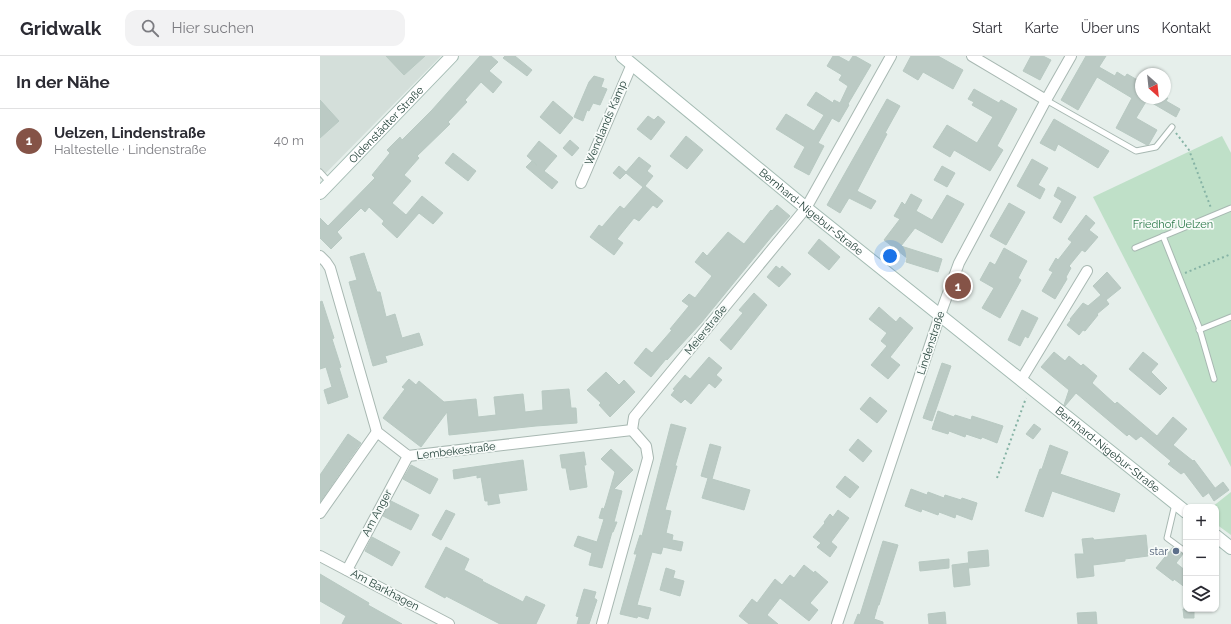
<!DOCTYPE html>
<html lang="de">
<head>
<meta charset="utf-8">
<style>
	:root { --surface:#fff; --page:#f2f2f3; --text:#2b2b33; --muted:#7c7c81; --line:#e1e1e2; --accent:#855347 }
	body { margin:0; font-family:Raleway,sans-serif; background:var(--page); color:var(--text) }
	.controls { position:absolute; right:12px; bottom:12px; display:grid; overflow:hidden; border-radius:8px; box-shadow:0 1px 3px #0004 }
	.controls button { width:36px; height:36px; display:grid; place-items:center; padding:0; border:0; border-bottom:1px solid var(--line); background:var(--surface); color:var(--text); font:20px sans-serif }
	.compass { position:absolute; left:815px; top:12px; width:36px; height:36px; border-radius:50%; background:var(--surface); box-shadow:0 1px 3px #0004; rotate:153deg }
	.you { position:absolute; left:570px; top:200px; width:14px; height:14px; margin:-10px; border:3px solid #fff; border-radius:50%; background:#1a73e8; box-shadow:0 0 0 6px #1a73e833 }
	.badge { display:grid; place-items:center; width:26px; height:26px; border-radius:50%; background:var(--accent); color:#fff; font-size:13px; font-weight:700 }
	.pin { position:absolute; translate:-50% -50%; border:2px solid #fff; box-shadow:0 1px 4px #0006 }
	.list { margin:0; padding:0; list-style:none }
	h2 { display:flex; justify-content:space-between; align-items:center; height:52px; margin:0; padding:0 16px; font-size:17px }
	h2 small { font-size:13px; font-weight:400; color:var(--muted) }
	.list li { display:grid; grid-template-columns:26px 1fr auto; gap:12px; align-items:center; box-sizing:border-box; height:64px; padding:0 16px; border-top:1px solid var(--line) }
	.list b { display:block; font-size:15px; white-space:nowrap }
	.list p { margin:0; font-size:13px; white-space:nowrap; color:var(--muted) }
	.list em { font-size:13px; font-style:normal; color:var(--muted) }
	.icon { flex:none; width:22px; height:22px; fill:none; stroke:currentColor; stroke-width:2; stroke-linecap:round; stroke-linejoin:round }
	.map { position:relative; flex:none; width:911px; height:568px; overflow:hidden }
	header { display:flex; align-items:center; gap:24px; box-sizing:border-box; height:56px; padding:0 20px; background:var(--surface); border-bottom:1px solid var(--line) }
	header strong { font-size:19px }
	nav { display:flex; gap:22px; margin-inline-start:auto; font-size:14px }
	.search { width:280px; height:36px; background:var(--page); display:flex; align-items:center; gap:10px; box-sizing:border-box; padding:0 14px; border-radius:12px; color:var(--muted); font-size:15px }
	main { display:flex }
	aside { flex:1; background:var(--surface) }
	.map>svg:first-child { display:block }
</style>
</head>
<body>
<header>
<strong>Gridwalk</strong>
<div class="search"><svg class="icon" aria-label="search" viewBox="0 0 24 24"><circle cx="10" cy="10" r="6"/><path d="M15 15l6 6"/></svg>Hier suchen</div>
<nav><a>Start</a><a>Karte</a><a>Über uns</a><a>Kontakt</a></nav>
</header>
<main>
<aside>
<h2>In der Nähe<small></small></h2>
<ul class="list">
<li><span class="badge">1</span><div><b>Uelzen, Lindenstraße</b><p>Haltestelle · Lindenstraße</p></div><em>40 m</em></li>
</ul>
</aside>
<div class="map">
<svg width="911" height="568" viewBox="0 0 911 568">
	<rect width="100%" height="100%" fill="#e6efeb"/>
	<!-- built -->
	<path fill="#d4dfda" d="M0 0H121L0 123Z"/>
	<!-- green -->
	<g fill="#bfe0c8">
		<path d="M902 80 911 97V411L773 141Z"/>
		<path d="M911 436V479L896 468V451H892Z"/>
	</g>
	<!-- building -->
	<g fill="#bbcac4" stroke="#b8c9c2">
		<path d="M66 0H105L84 19Z"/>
		<path d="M160 0H171L178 6 169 15 182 26 173 37 161 26 145 44 147 46 128 66 130 68 97 100 99 102 84 119 91 125 72 147 86 159 102 140 123 157 113 168 99 157 77 182 62 168 64 165 49 151 45 156 41 152 17 176 22 182 11 193 0 182V162L8 170 55 122 52 119 70 97 67 94 80 81 82 84 112 54Z"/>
		<path d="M185 0H195L212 14 207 20 183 2Z"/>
		<path d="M513 0H518L529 6 533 0H535L551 9 528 48 529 49 519 66 512 62 498 87 504 90 489 119 474 111 485 91 456 73 466 58 494 75 504 59 487 49 496 36 513 47 514 44 520 47 528 30 519 24 522 19 507 10Z"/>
		<path d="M591 0H618L643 14 633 33 603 16 598 24 583 15Z"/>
		<path d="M711 0H723L731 4 720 24 703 15Z"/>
		<path d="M766 0H786L779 11 795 20 797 16 805 21 807 18 821 26V42H848L846 45 860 53 856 61 827 44 816 62 837 74 829 88 827 89 796 72 812 42 777 21 758 54 741 44Z"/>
		<path d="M274 20 284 23 281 31 287 33 280 49 273 47 269 55 267 54 263 65 254 61 269 26Z"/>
		<path d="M654 33 679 47 681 44 697 53 677 90 683 94 670 115 634 94 630 101 613 91 627 69 657 87 673 61 652 49 654 46 648 43Z"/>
		<path d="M567 43 580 50 565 77 567 78 537 135 556 145 551 153 529 142 520 157 507 149Z"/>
		<path d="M0 44 19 65 0 82Z"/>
		<path d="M233 45 253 62 240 78 220 61Z"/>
		<path d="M328 60 334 64 338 60 345 66 331 84 317 73Z"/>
		<path d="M734 63 789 95 778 112 738 88 735 95 720 87Z"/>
		<path d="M366 80 383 94 367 113 350 100Z"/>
		<path d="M250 84 259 92 252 100 243 92Z"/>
		<path d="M219 85 237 100 224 115 238 126 232 133 206 111 212 105 217 109 207 100Z"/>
		<path d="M133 97 156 115 148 125 125 107Z"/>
		<path d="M319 101 331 110 327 115 333 120 325 130 343 145 337 152 333 149 319 165 314 162 297 183 303 187 294 199 270 181 279 169 282 171 300 150 304 153 323 131 306 117 300 123 293 117 299 110 306 116Z"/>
		<path d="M712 103 728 112 718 129 725 133 720 143 697 130Z"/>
		<path d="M622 110 635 117 627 131 614 124Z"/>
		<path d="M738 131 756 141 741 167 733 162 742 145 734 140Z"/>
		<path d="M591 138 602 144 596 155 612 164 627 139 644 148 622 187 595 172 581 190 622 203 618 216 586 206 587 202 564 184 580 163 574 160 582 146 585 149Z"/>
		<path d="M689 147 705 156 686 189 670 180Z"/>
		<path d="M457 149 470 160 452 180 381 267 347 304 346 303 331 321 314 307 326 292 332 297 352 274 350 273 369 250 362 245 369 238 375 242 392 220 375 206 383 196 387 200 408 176 424 188 451 154 452 155Z"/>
		<path d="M766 159 775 167 769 174 778 181 765 196 762 194 749 210 751 212 746 221 747 223 735 243 722 235 733 216 729 214 736 202 738 204 752 186 748 183Z"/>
		<path d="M499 183 520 201 509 214 488 197Z"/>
		<path d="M684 192 707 205 698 222 701 224 680 262 662 252 674 232 660 224 670 206 675 209Z"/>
		<path d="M44 197 57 236H60L66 261 75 258 82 282 99 277 103 289 65 300 67 306 53 310 29 226 37 224 30 201Z"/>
		<path d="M456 210 460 213 462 210 471 218 459 231 447 221Z"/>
		<path d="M787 216 801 232 786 244 789 248 777 258 778 259 765 275 763 274 759 279 747 269 751 264 750 263 763 247 768 250 781 239 773 230Z"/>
		<path d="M434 237 447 249 411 294 400 284 423 257 419 254Z"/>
		<path d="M2 245 14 282 12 283 21 311 19 312 28 341 8 348 4 334 12 331 6 311 0 313V246Z"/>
		<path d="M559 251 576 266 580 261 593 272 570 301 580 309 568 323 551 309 567 290 561 285 567 277 549 263Z"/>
		<path d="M702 254 718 262 708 282 705 280 700 290 688 284Z"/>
		<path d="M734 296 745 305 749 300 761 310 763 308 777 320 772 327 795 348 797 346 837 380 853 361 867 373 853 389 873 405 874 404 895 432 883 441 864 416 861 418 848 408 851 405 821 380 816 384 809 378 807 380 756 337 745 350 744 349 749 334 721 311Z"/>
		<path d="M823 296 838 308 831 316 847 332 840 339 809 313Z"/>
		<path d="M389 301 402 312 396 319 402 324 395 332 389 327 371 348 365 343 361 347 351 339 355 334 353 333 365 319 370 323Z"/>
		<path d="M622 307 631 310 612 365 603 362Z"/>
		<path d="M286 316 299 329 304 324 315 336 290 361 279 349 281 347 267 334Z"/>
		<path d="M89 323 96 329 99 325 124 346 156 343 158 361 176 359 174 341 203 338 205 356 223 354 222 335 249 333 251 352H256L257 367 216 370 129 379 127 356 101 391 63 362 85 333 82 331Z"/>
		<path d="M550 341 567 355 557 367 540 353Z"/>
		<path d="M618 355 634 361 635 359 651 364 652 360 683 370 677 387 662 381 661 383 646 378 645 381 629 375 628 378 612 373Z"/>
		<path d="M351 368 366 372 355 410H357L345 454 351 455 346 477 353 479 352 484 363 486 361 495 343 491 341 498 332 496 317 549 331 552 328 563 318 560 317 562 300 558 317 498H314L320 479 322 480Z"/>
		<path d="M714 368 721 373 713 383 706 378Z"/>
		<path d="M28 378 41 387 0 446V419Z"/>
		<path d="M538 383 552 395 543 406 529 394Z"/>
		<path d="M390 388 401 391 392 423 430 434 424 454 382 442 388 422 381 420Z"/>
		<path d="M730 389 748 396 740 418 800 438 794 456 732 435 723 461 705 455 720 413H722Z"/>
		<path d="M291 393 313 414 294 433 302 435 294 466H297L293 476H292L282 512 269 509 272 497 254 490 258 480 277 486 284 463 279 462 282 452 284 453 286 447 295 416 281 403Z"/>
		<path d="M264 396 266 409H264L267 431 250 434 246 412H242L240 399Z"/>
		<path d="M203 404 207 434 178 438 180 447 168 449V445H165L161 421 157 422V419L134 423 133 414Z"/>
		<path d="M91 409 118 423 110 438 83 423Z"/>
		<path d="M525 420 539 431 530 442 516 431Z"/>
		<path d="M903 426 909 434 894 445 889 437Z"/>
		<path d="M591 433 607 439 608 436 624 442 625 439 641 444 642 442 657 447 652 464 636 458 635 462 619 456 618 459 602 453 601 456 585 450Z"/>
		<path d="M71 445 99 459 91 474 63 460Z"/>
		<path d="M126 454 135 458 121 484 112 479Z"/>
		<path d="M518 454 529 462 511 486 517 491 510 501 497 491 501 487 493 481 505 467 504 466 510 458 513 461Z"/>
		<path d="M826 479 828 500 805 503V505L773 509 774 520 757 522 755 498H764L762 483 773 482 774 484Z"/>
		<path d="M52 481 80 496 72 510 45 495Z"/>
		<path d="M563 485 578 489 559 549H558L554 563 563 566V568H534L538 558 540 559Z"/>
		<path d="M126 491 149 503 144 514 163 524 162 525 203 546 206 540 225 549 216 568H180L126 540 125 542 105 531Z"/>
		<path d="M853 491 863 498 856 507 866 515V532L854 523 853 525 836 512Z"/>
		<path d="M668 494 669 510 649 512 648 496Z"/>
		<path d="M629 503V512L600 515 599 506Z"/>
		<path d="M648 507 650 529 634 531 632 509Z"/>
		<path d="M484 509 494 517 495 515 508 526 490 547 498 554 489 565 460 542 447 559 458 568H429L419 560 432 543 437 547 455 523 462 529 470 519 474 522Z"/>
		<path d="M346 512 355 515 353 522 364 525 360 540 340 534Z"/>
		<path d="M0 518 49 547 48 549 82 568H22L26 560 0 545Z"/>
		<path d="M264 533 276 536 274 542 277 544 269 568H257L259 561 256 560Z"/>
		<path d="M863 553H874V562H864Z"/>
		<path d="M625 556 626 568H609L608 558Z"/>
		<path d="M776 556 777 568H758L757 557Z"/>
	</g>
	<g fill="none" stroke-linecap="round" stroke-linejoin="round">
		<defs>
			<g id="lane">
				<path d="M726 44 816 95 836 91 852 71"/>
				<path d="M0 116 10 127"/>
				<path d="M843 180 879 271 894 323"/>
				<path d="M815 192 911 152"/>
				<path d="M879 274 911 261"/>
				<path d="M855 448 847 482 866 496"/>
			</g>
			<g id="street">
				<path d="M652 0 726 44"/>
				<path d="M261 127 312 8"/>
				<path d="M0 200 6 206 10 212 57 376 88 400 312 374"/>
				<path d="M701 324 767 215"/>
				<path d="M0 457 57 376"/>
				<path d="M0 500 129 568"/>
				<path d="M27 514 88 400"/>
				<path d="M282 568 328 402 326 390 312 374 314 361 486 152 571 0"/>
				<path d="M517 568 620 259 639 207 726 44 751 0"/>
			</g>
			<g id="secondary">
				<path id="s1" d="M302 0 486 152 866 456"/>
				<path id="s2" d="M0 137 132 0"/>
				<path d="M896 480 911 492"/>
			</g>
		</defs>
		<!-- lane casing -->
		<use href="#lane" stroke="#a8b8b2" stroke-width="7"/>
		<!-- street casing -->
		<use href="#street" stroke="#a8b8b2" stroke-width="12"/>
		<!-- secondary casing -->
		<use href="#secondary" stroke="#a4bbb3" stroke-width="14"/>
		<!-- path -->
		<g stroke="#86b3a5" stroke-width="2" stroke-dasharray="2 3" stroke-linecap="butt">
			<path d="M856 77 869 94 891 152"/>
			<path d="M865 217 911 198"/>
			<path d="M677 422 706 342"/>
		</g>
		<!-- lane -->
		<use href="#lane" stroke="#fff" stroke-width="5"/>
		<!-- street -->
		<use href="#street" stroke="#fff" stroke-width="10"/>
		<!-- secondary -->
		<use href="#secondary" stroke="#fff" stroke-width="12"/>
	</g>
	<!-- markers -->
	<circle fill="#5c6f8a" stroke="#f7fbf9" stroke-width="1.5" cx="856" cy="495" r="4"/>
	<g text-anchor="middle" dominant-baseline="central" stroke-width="3.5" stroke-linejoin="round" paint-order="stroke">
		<!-- street labels -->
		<g font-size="11" fill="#24423a" stroke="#f7fbf9">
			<text transform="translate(286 67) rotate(-67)">Wendlands Kamp</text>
			<text stroke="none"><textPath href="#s2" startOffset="95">Oldenstädter Straße</textPath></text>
			<text stroke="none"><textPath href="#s1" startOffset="245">Bernhard-Nigebur-Straße</textPath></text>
			<text transform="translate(386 274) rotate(-51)">Meierstraße</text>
			<text transform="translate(611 287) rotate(-72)">Lindenstraße</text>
			<text stroke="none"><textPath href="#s1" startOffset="625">Bernhard-Nigebur-Straße</textPath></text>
			<text transform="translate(136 395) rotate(-7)">Lembekestraße</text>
			<text transform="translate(57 457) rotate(-62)">Am Anger</text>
			<text transform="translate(65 534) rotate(28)">Am Barkhagen</text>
		</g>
		<!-- park labels -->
		<g font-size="11" fill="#2d7a4b" stroke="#f7fbf9">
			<text x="853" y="168">Friedhof Uelzen</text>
		</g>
		<!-- service labels -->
		<g font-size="11" fill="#4e5e75" stroke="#f7fbf9" text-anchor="end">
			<text x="848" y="495">star</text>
		</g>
	</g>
</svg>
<div class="controls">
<button>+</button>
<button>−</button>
<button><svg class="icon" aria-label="layers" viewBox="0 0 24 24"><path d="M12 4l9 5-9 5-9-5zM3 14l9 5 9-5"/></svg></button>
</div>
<svg class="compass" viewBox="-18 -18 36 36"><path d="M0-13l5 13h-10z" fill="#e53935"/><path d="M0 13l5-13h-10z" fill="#7c7c81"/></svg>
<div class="you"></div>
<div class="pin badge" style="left:638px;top:230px">1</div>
</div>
</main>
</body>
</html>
